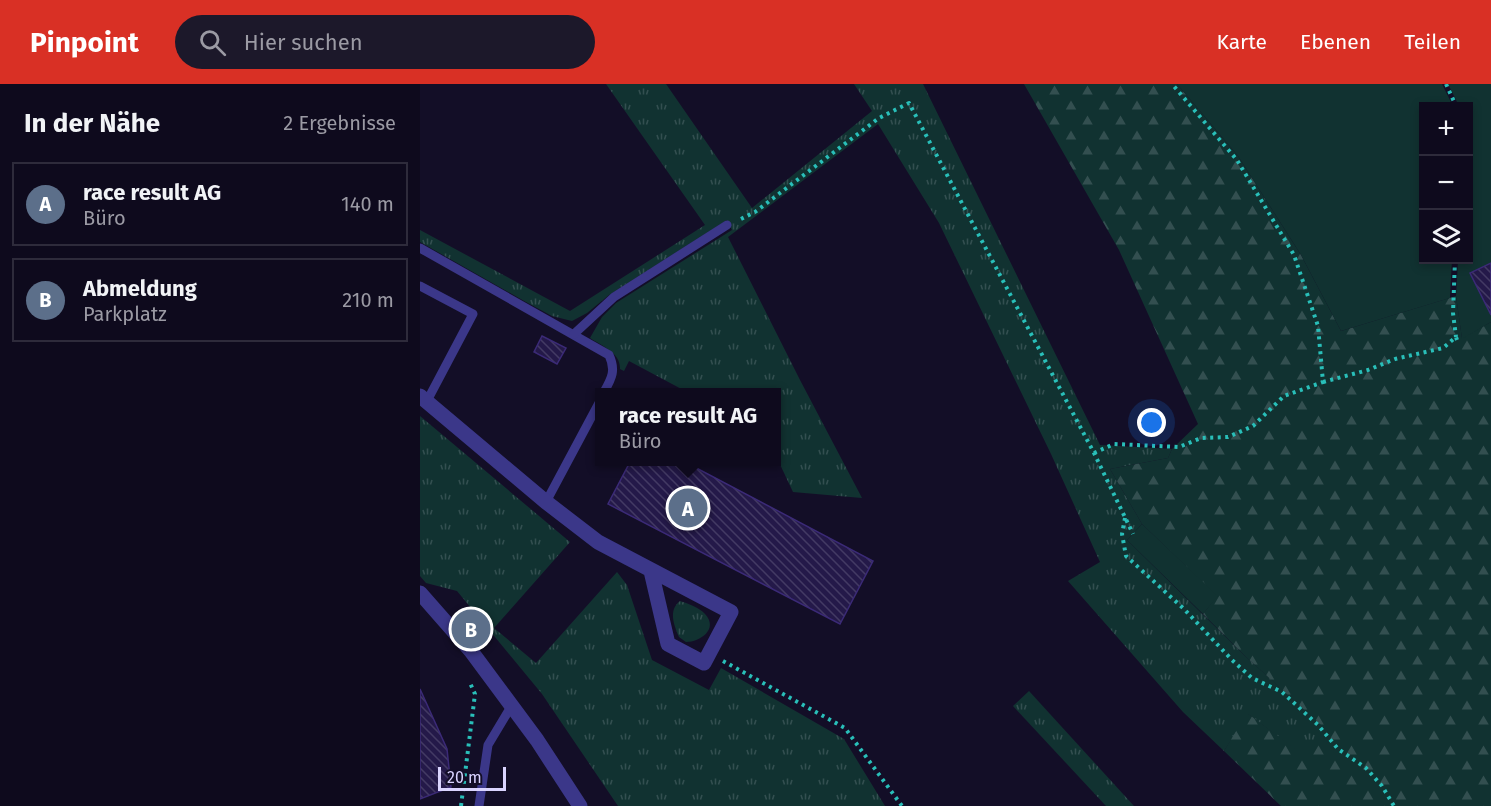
<!DOCTYPE html>
<html lang="de">
<head>
<meta charset="utf-8">
<style>
	:root { --surface:#0e0a1d; --page:#1c182a; --text:#f1f3f6; --muted:#9b9aa4; --line:#2e2b3b; --accent:#d93025 }
	body { margin:0; font-family:"Fira Sans",sans-serif; background:var(--page); color:var(--text) }
	.controls { position:absolute; right:18px; top:18px; display:grid; overflow:hidden; border-radius:0px; box-shadow:0 3px 9px #0003 }
	.controls button { width:54px; height:54px; display:grid; place-items:center; padding:0; border:0; border-bottom:2px solid var(--line); background:var(--surface); color:var(--text); font:30px sans-serif }
	.scale { position:absolute; left:18px; bottom:15px; width:68px; box-sizing:border-box; padding-left:6px; border:3px solid #dad4ff; border-top:0; font-size:16px; line-height:21px; white-space:nowrap; color:#dad4ff; -webkit-text-stroke:4px #130e27; paint-order:stroke }
	.you { position:absolute; left:732px; top:339px; width:21px; height:21px; margin:-15px; border:4px solid #fff; border-radius:50%; background:#1a73e8; box-shadow:0 0 0 9px #1a73e833 }
	.badge { display:grid; place-items:center; width:39px; height:39px; border-radius:50%; background:var(--accent); color:#fff; font-size:20px; font-weight:700 }
	.pin { position:absolute; translate:-50% -50%; border:3px solid #fff; box-shadow:0 2px 6px #0006 }
	.popup { position:absolute; left:175px; top:304px; width:186px; height:78px; box-sizing:border-box; display:grid; place-content:center; border-radius:0px; background:var(--surface); filter:drop-shadow(0 2px 4px #0005); font-size:20px; white-space:nowrap; color:var(--muted) }
	.popup b { font-size:22px; color:var(--text) }
	.popup::after { content:''; position:absolute; left:50%; top:100%; margin-left:-12px; border:12px solid transparent; border-top-color:var(--surface) }
	.list { margin:0; padding:0; list-style:none }
	h2 { display:flex; justify-content:space-between; align-items:center; height:78px; margin:0; padding:0 24px; font-size:26px }
	h2 small { font-size:20px; font-weight:400; color:var(--muted) }
	.list li { display:grid; grid-template-columns:39px 1fr auto; gap:18px; align-items:center; box-sizing:border-box; height:84px; margin:0 12px 12px; padding:0 12px; border:2px solid var(--line); border-radius:0px }
	.list b { display:block; font-size:22px; white-space:nowrap }
	.list p { margin:0; font-size:20px; white-space:nowrap; color:var(--muted) }
	.list em { font-size:20px; font-style:normal; color:var(--muted) }
	.icon { flex:none; width:33px; height:33px; fill:none; stroke:currentColor; stroke-width:2; stroke-linecap:round; stroke-linejoin:round }
	.map { position:relative; flex:none; width:1071px; height:722px; overflow:hidden }
	header { display:flex; align-items:center; gap:36px; box-sizing:border-box; height:84px; padding:0 30px; background:var(--accent); color:#fff }
	header strong { font-size:28px }
	nav { display:flex; gap:33px; margin-inline-start:auto; font-size:21px }
	.search { width:420px; height:54px; background:var(--page); display:flex; align-items:center; gap:15px; box-sizing:border-box; padding:0 21px; border-radius:33px; color:var(--muted); font-size:22px }
	main { display:flex }
	aside { flex:1; background:var(--surface) }
	.map>svg:first-child { display:block }
</style>
</head>
<body>
<header>
<strong>Pinpoint</strong>
<div class="search"><svg class="icon" aria-label="search" viewBox="0 0 24 24"><circle cx="10" cy="10" r="6"/><path d="M15 15l6 6"/></svg>Hier suchen</div>
<nav><a>Karte</a><a>Ebenen</a><a>Teilen</a></nav>
</header>
<main>
<aside>
<h2>In der Nähe<small>2 Ergebnisse</small></h2>
<ul class="list">
<li><span class="badge" style="background:#5c6f8a">A</span><div><b>race result AG</b><p>Büro</p></div><em>140 m</em></li>
<li><span class="badge" style="background:#5c6f8a">B</span><div><b>Abmeldung</b><p>Parkplatz</p></div><em>210 m</em></li>
</ul>
</aside>
<div class="map">
<svg width="1071" height="722" viewBox="0 0 1071 722">
	<defs>
		<pattern id="grass-tufts" width="24" height="20" patternUnits="userSpaceOnUse" patternTransform="scale(1.5)"><rect width="24" height="20" fill="#113231"/><path d="M3 7l-1-3M5 7V3M7 7l1-3M15 17l-1-3M17 17v-4M19 17l1-3" fill="none" stroke="#334f50"/></pattern>
		<pattern id="forest-firs" width="22" height="20" patternUnits="userSpaceOnUse" patternTransform="scale(1.5)"><rect width="22" height="20" fill="#113231"/><path d="M5 1l3.5 6h-7zM16 11l3.5 6h-7z" fill="#334f50"/></pattern>
		<pattern id="building-back-hatch" width="6" height="6" patternUnits="userSpaceOnUse" patternTransform="scale(1.5)"><rect width="6" height="6" fill="#241949"/><path d="M-1 5l2 2M0 0l6 6M5-1l2 2" fill="none" stroke="#433a64"/></pattern>
	</defs>
	<rect width="100%" height="100%" fill="#130e27"/>
	<!-- grass -->
	<g fill="url(#grass-tufts)">
		<path d="M186 0H246L332 124 452 27 434 0H503L680 361 752 365 748 374 690 385 722 440 707 456 825 572 912 650 884 672 828 630 804 667 763 628 648 497 680 478 631 370 519 139 458 40 308 153 380 296 442 414 373 408 357 374 356 308H267L209 277 204 287 200 285C201 269 182 262 170 254L182 233 196 219 312 146 307 136 189 211 167 229 152 237 132 232 106 218 0 158V146L150 227 285 141Z"/>
		<path d="M0 332 150 458 74 544 116 579 197 488 207 501 232 576 289 606 301 584 424 655 465 722H198L122 610 37 507 6 499 0 492Z"/>
		<path d="M260 517C267 519 280 524 285 530 299 545 280 558 266 558L259 553C254 541 248 526 260 517Z"/>
		<path d="M609 607 714 722H686L593 622Z"/>
	</g>
	<!-- forest -->
	<path fill="url(#forest-firs)" d="M604 0H757L818 72 881 171 921 247 1036 212 1042 254 1071 238V722H861L804 667 827 629 884 671 911 650 825 572 783 530 797 512 722 440 690 385 748 374 752 365 778 340 699 166Z"/>
	<!-- garden -->
	<g fill="#113231">
		<path d="M757 0H1022L1033 22H1004V176H1032L1030 214 921 247 881 171 818 72Z"/>
		<path d="M1028 0H1071V238L1042 255 1036 212 1038 176H1048V22H1039Z"/>
		<path d="M722 440 798 512 783 530 707 456Z"/>
	</g>
	<!-- building -->
	<g fill="url(#building-back-hatch)" stroke="#3b2a77" stroke-width="1.5">
		<path d="M1071 179V231L1050 189Z"/>
		<path d="M122 252 146 264 137 280 114 268Z"/>
		<path d="M210 378H265L453 477 420 540 188 420Z"/>
		<path d="M0 605 27 665 31 703 0 715Z"/>
	</g>
	<g fill="none" stroke-linecap="round" stroke-linejoin="round">
		<!-- path -->
		<g stroke="#29bfb9" stroke-width="4" stroke-dasharray="3 4.5" stroke-linecap="butt">
			<path d="M1026 0 1036 22"/>
			<path d="M321 135 335 128 459 34 489 19 674 369 713 450"/>
			<path d="M1035 176 1033 229 1036 253"/>
			<path d="M903 298 948 286 975 275 1023 264 1036 253 1037 256"/>
			<path d="M674 369 694 360 759 363 781 354 808 353 833 342 864 312 903 298 898 242 874 171 817 76 752 0"/>
			<path d="M705 434 702 450 706 472 764 525 812 576 832 594 862 608 898 641 918 665 946 684 962 702 974 722"/>
			<path d="M303 577 425 644 482 722"/>
			<path d="M41 722 55 610 50 599"/>
		</g>
		<!-- lane -->
		<g stroke="#3b3789" stroke-width="9">
			<path d="M0 164 189 271C196 286 192 294 184 308"/>
			<path d="M0 202 53 230 7 317"/>
			<path d="M154 250 194 213 307 141"/>
			<path d="M126 418 180 317"/>
			<path d="M59 722 68 661 92 621"/>
		</g>
		<!-- street -->
		<g stroke="#3b3789" stroke-width="15">
			<path d="M0 312 126 418 178 458 311 528 284 579 248 560 231 487"/>
			<path d="M0 509 51 567 117 656 160 722"/>
		</g>
	</g>
</svg>
<div class="controls">
<button>+</button>
<button>−</button>
<button><svg class="icon" aria-label="layers" viewBox="0 0 24 24"><path d="M12 4l9 5-9 5-9-5zM3 14l9 5 9-5"/></svg></button>
</div>
<div class="scale">20 m</div>
<div class="you"></div>
<div class="pin badge" style="left:268px;top:424px;background:#5c6f8a">A</div>
<div class="popup"><b>race result AG</b>Büro</div>
<div class="pin badge" style="left:51px;top:545px;background:#5c6f8a">B</div>
</div>
</main>
</body>
</html>
